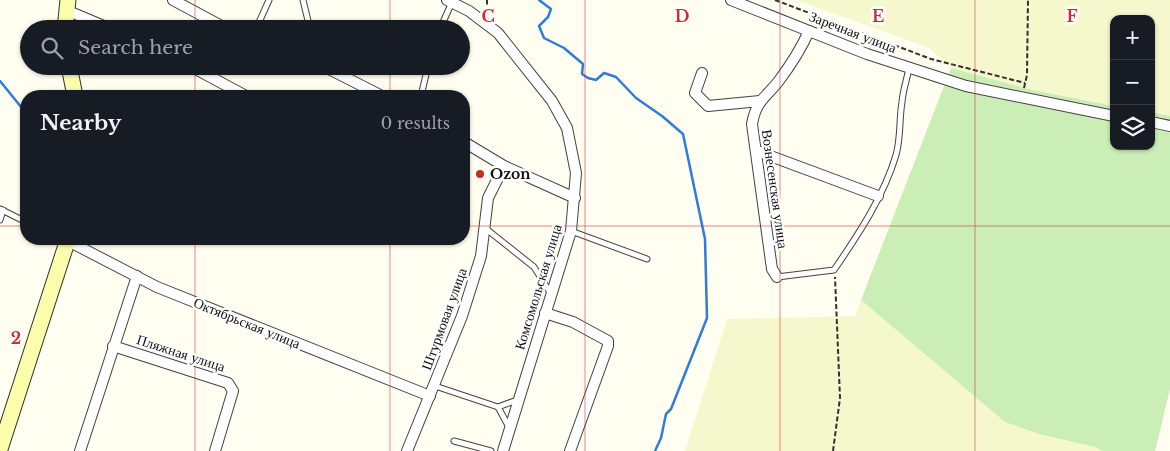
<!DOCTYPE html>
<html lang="en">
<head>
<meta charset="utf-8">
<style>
	:root { --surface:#171b24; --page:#242831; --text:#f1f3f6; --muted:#9ea1a6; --line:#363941 }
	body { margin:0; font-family:"Libre Baskerville",serif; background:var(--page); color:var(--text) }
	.controls { position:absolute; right:15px; top:15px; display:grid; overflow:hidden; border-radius:10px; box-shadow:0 1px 4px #0004 }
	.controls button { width:45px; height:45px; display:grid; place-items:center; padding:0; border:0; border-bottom:1px solid var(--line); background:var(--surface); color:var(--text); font:25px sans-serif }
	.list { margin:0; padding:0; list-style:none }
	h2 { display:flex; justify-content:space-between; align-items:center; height:65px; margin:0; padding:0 20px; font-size:21px }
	h2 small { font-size:16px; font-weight:400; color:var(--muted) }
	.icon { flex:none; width:28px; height:28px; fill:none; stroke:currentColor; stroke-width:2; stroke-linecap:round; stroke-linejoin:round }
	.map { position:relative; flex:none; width:1170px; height:451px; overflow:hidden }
	.search { position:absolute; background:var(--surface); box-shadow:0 1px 4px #0004; left:20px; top:20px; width:450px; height:55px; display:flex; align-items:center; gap:12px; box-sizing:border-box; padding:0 18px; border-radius:28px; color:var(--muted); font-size:19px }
	.panel { position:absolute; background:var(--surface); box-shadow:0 1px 4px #0004; left:20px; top:90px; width:450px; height:155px; border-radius:20px }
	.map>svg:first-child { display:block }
</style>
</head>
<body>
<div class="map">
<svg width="1170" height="451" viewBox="0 0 1170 451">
	<rect width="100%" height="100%" fill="#fffef0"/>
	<!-- farmland -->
	<g fill="#f5f8cd">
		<path d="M796 0H1170V116L1151 112V19H1114V106L1033 90 951 68 929 48Z"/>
		<path d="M861 300 1005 422 1039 434 1095 447 1103 451H685L727 319 855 316Z"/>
	</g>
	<!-- green -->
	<path fill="#caeeb5" d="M951 68 1033 90 1114 106V146H1151V112L1170 116V389L1155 451H1103L1095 447 1039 434 1005 422 861 300Z"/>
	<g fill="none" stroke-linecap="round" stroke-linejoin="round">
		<!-- stream -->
		<g stroke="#2f7cda" stroke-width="2.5">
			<path d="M539 0 551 9 548 17 539 26 544 38 564 48 583 64 582 74 588 78 596 80 604 73 616 77 636 98 662 116 683 134 705 239 707 318 671 409 666 414 661 438 655 451"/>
			<path d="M0 81 26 113"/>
		</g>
		<defs>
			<g id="lane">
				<path d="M303 0 310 29"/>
				<path d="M256 29 269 0"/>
				<path d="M440 29 452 2"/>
				<path d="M421 96 428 66"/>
				<path d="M0 209 26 222"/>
				<path d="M0 220 3 210"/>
				<path d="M485 228 534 267 551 294"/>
				<path d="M571 231 647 259"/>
				<path d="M777 277 834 270C858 235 884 196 896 155 901 138 899 119 902 102 903 90 907 79 909 68"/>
				<path d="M435 386 498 407 517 400"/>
				<path d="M498 407 510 429"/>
				<path d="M454 441 491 451"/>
			</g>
			<g id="street">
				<path d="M173 0 227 29"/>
				<path d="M447 0 469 11 498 33 552 101 567 128 576 173 571 231 503 451"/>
				<path d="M731 0 867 54 966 86 1114 116"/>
				<path d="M66 10 111 29"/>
				<path d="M190 66 246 96"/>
				<path d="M323 66 382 96"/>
				<path d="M702 73 695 93 708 106 760 101"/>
				<path d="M1151 122 1170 126"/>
				<path d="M464 142 504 166 575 198"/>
				<path d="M757 151 878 196"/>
				<path d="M68 241 157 287 430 396"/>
				<path d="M777 277 772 269 752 124C756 101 765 98 778 82 790 66 801 49 809 31"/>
				<path d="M545 313 573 322 608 341V346L570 451"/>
				<path d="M113 346 228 383 233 391 215 451"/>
				<path d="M80 451 137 276"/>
				<path d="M407 451 462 316 481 256 488 198 504 166"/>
			</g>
			<g id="secondary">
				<path d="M65 29 68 0"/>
				<path d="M69 66 75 96"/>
				<path d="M0 449 68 239"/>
			</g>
		</defs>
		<!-- lane casing -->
		<use href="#lane" stroke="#424242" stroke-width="7"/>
		<!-- street casing -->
		<use href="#street" stroke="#424242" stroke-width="12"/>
		<!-- secondary casing -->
		<use href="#secondary" stroke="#313131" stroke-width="17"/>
		<!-- path -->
		<g stroke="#313131" stroke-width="2" stroke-dasharray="5 2.5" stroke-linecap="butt">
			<path d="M775 0 931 59 1025 83"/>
			<path d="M487 12V0"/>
			<path d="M1024 88 1027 75 1028 0"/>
			<path d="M833 451 840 398 835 277"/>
		</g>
		<!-- lane -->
		<use href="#lane" stroke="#fff" stroke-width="5"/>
		<!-- street -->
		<use href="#street" stroke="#fff" stroke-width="10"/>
		<!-- secondary -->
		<use href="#secondary" stroke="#fbffab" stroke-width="15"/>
	</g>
	<!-- grid -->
	<path fill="none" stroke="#d62828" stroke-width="1" stroke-opacity="0.55" d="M195 0V29M390 0V29M585 0V451M780 0V451M975 0V451M195 66V96M390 66V96M0 226H26M464 226H1170M195 239V451M390 239V451"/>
	<!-- markers -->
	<circle fill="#cd2b18" stroke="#fff" stroke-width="2" cx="480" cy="174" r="5"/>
	<g text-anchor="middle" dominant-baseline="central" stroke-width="5" stroke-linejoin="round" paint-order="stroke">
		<!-- street labels -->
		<g font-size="14" fill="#0f0f0f" stroke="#fff">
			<text transform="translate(853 32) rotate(21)">Заречная улица</text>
			<text transform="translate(775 189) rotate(82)">Вознесенская улица</text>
			<text transform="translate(538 287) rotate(-73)">Комсомольская улица</text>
			<text transform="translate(444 319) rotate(-70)">Штурмовая улица</text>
			<text transform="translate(247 323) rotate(22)">Октябрьская улица</text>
			<text transform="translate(181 353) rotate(18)">Пляжная улица</text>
		</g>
		<!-- poi labels -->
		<g font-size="14" font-weight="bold" fill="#0f0f0f" stroke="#fff" text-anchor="start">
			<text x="490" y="174">Ozon</text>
		</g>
	</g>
	<g font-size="16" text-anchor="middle" font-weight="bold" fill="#d62828" stroke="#fff" stroke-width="5" stroke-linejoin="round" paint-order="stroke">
		<text x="488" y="22">C</text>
		<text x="682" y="22">D</text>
		<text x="878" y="22">E</text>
		<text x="1072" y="22">F</text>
		<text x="16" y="344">2</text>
	</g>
</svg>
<div class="controls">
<button>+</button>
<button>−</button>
<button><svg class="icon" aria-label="layers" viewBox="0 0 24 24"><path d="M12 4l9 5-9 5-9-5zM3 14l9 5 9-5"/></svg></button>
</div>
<div class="search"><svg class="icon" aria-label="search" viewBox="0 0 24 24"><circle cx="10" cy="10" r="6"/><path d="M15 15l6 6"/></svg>Search here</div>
<section class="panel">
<h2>Nearby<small>0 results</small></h2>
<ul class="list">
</ul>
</section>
</div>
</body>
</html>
